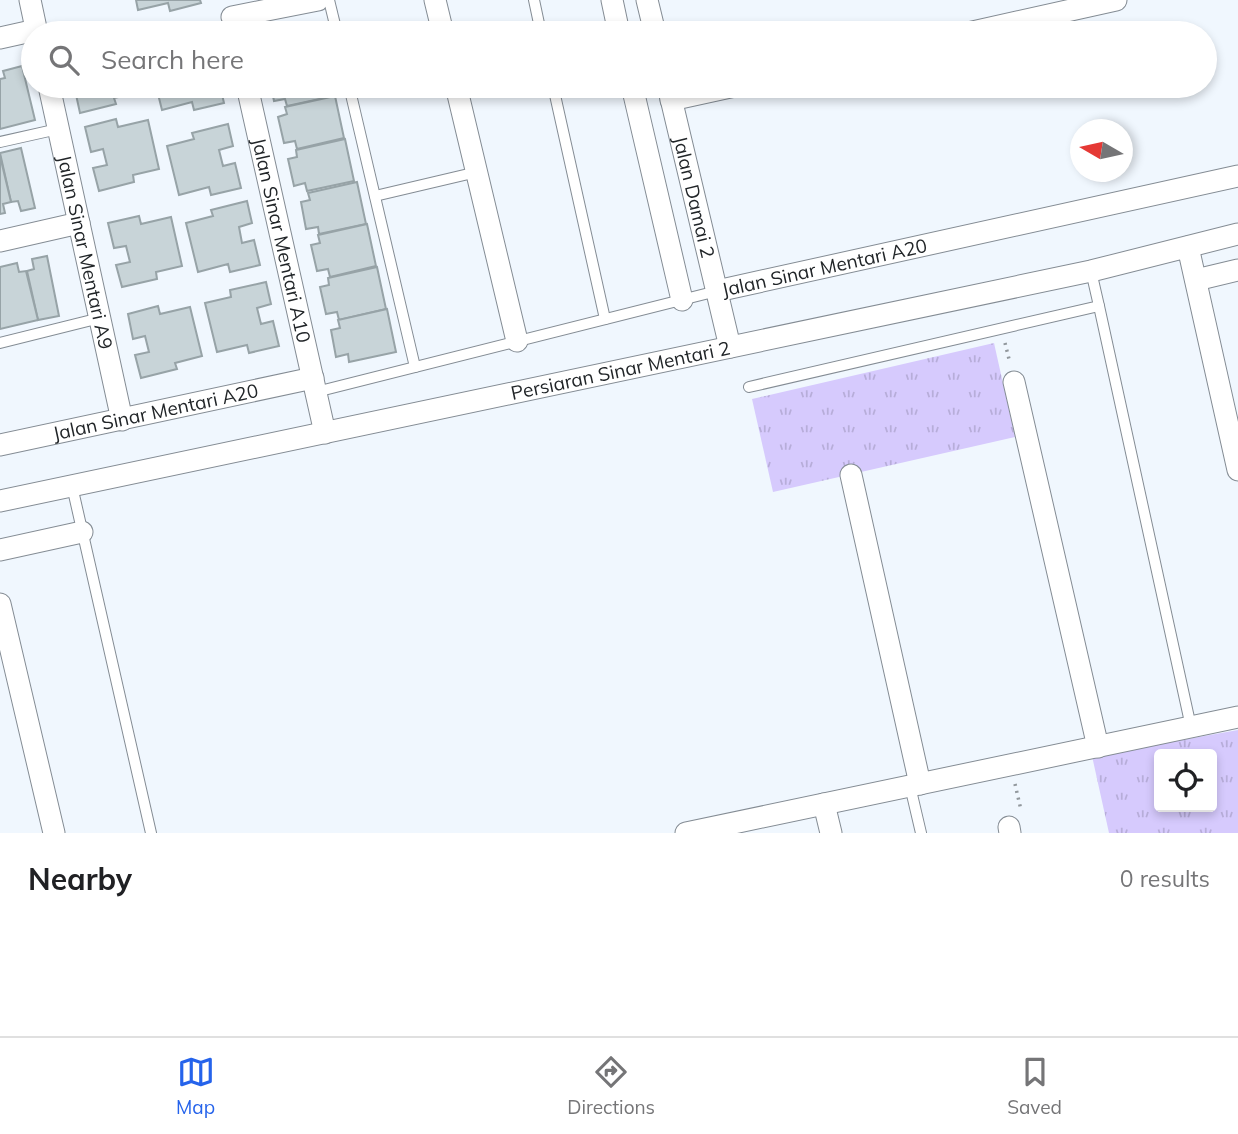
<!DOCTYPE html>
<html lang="en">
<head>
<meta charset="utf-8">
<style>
	:root { --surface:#fff; --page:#f2f2f2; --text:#202124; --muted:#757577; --line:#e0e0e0; --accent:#2563eb }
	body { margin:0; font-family:Mulish,sans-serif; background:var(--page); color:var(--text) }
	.controls { position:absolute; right:21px; bottom:21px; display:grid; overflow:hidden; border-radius:7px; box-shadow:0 4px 10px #0003 }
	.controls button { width:63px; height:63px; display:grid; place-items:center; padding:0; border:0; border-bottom:2px solid var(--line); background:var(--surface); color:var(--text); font:35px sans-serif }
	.compass { position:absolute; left:1070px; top:119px; width:63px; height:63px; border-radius:50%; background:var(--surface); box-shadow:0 4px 10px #0003; rotate:279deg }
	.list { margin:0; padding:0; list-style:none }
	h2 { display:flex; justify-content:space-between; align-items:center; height:91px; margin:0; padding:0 28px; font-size:30px }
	h2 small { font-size:23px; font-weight:400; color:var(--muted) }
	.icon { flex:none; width:38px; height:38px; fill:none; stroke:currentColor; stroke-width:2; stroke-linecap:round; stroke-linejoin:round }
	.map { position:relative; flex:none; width:1238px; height:833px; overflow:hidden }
	.search { position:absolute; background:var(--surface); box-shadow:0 4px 10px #0003; left:21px; right:21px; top:21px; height:77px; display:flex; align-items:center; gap:18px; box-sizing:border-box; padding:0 24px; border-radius:38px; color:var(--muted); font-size:26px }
	.sheet { height:203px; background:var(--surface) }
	nav { display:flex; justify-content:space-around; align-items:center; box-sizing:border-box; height:98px; border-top:2px solid var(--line); background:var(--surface); font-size:19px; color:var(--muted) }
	nav a { display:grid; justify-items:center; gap:4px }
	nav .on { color:var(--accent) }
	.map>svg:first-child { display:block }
</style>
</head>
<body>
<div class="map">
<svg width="1238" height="833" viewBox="0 0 1238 833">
	<defs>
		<pattern id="grass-tufts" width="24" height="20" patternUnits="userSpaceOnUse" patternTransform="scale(1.75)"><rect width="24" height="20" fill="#d6cafd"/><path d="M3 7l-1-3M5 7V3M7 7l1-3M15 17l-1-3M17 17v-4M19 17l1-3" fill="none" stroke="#b7add9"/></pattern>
	</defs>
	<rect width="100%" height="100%" fill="#f0f7fe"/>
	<!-- grass -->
	<g fill="url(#grass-tufts)" fill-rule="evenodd">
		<path d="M994 343 1015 437 773 492 752 399Z"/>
		<path d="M1238 730V833H1109L1092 756ZM1159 754H1212V807H1159Z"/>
	</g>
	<!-- building -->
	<g fill="#c8d4d8" stroke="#97a3a7" stroke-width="2">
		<path d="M136 0H200L201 3 170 11 168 3 138 10Z"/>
		<path d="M22 66 35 120 0 129V79L5 78 3 71Z"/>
		<path d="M88 86H139L141 92 114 98 116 104 80 113 75 90Z"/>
		<path d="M156 86H220L224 103 194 110 192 102 162 110Z"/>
		<path d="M271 86H331L334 96 287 106 285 99 274 101Z"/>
		<path d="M335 96 344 138 297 149 295 141 284 143 278 117 287 114 285 107Z"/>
		<path d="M116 119 118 127 148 120 159 169 133 175 134 182 99 191 93 168 107 165 103 149 91 152 85 127Z"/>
		<path d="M228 124 233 146 219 150 223 166 235 163 241 188 211 195 209 187 179 195 167 146 194 139 192 133Z"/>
		<path d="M345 139 354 181 307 191 305 183 294 186 288 159 297 157 296 150Z"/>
		<path d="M21 148 35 208 21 211 18 201 11 202 0 153Z"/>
		<path d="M0 156 11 202 3 204 5 213 0 214Z"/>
		<path d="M357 182 366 224 319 234 318 227 306 229 301 202 310 200 308 193Z"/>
		<path d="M247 201 252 223 239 227 242 243 254 240 260 265 230 272 228 264 198 272 186 223 213 216 211 210Z"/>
		<path d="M139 216 141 224 171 217 182 266 156 272 157 279 122 287 116 265 130 262 126 246 114 248 108 223Z"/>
		<path d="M367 224 376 266 330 277 328 269 317 271 311 245 320 243 318 235Z"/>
		<path d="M47 256 59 316 38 320 27 271 34 269 32 259Z"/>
		<path d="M17 263 19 272 26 271 38 320 0 329V267Z"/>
		<path d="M377 267 386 309 339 320 337 312 326 314 320 287 329 285 328 278Z"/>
		<path d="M266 282 271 304 257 308 261 324 273 321 279 346 249 353 247 345 217 352 205 303 231 297 230 290Z"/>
		<path d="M158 306 160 314 190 307 202 356 175 363 177 369 141 378 135 355 149 352 145 336 133 339 128 314Z"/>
		<path d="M387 309 396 352 349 362 348 354 336 357 331 330 340 328 338 320Z"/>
	</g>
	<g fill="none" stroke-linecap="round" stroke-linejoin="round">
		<defs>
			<g id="service">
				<path d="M329 0 337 33"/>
				<path d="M534 0 541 33"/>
				<path d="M349 86 415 367"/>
				<path d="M553 86 605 319"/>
				<path d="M0 142 58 129"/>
				<path d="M375 196 477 172"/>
				<path d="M1099 306 1191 727"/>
				<path d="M0 343 100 318"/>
				<path d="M749 387 1099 306 1091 271"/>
				<path d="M316 392 717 291"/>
				<path d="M72 486 151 833"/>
				<path d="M910 786 921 833"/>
			</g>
			<g id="minor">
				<path d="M30 0 37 33"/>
				<path d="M435 0 443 33"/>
				<path d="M612 0 619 33"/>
				<path d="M647 0 655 33"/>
				<path d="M232 17 318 0"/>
				<path d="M968 33 1116 0"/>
				<path d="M0 38 36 30"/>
				<path id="s1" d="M49 86 122 420"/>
				<path id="s2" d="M247 86 325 433"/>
				<path d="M456 86 517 341"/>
				<path d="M632 86 682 300"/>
				<path id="s3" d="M668 86 730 347"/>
				<path d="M671 100 735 86"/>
				<path d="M0 241 79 223"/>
				<path d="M1188 247 1238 470"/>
				<path d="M1196 280 1238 270"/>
				<path id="s4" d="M717 291 1238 176"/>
				<path d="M1014 382 1098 747"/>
				<path id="s5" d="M0 445 313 378"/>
				<path d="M851 475 920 784"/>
				<path id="s6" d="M0 501 1091 271 1238 234"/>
				<path d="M0 550 82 532"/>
				<path d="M0 604 54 833"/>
				<path d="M824 804 831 833"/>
				<path d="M1009 827 1010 833"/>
				<path d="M686 833 1238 717"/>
			</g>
		</defs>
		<!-- service casing -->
		<use href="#service" stroke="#848c94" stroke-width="12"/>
		<!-- minor casing -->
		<use href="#minor" stroke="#848c94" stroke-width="23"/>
		<!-- path -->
		<g stroke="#91979c" stroke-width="3.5" stroke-dasharray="2 5" stroke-linecap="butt">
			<path d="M1005 343 1010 363"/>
			<path d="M1015 784 1021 810"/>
		</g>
		<!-- service -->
		<use href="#service" stroke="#fff" stroke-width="10"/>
		<!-- minor -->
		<use href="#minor" stroke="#fff" stroke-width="21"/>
	</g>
	<g text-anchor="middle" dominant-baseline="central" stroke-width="5" stroke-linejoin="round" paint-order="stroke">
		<!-- street labels -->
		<g font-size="19" fill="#212528" stroke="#fff">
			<text stroke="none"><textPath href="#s3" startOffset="114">Jalan Damai 2</textPath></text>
			<text stroke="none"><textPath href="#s2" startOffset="158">Jalan Sinar Mentari A10</textPath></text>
			<text stroke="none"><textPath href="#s1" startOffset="170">Jalan Sinar Mentari A9</textPath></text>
			<text stroke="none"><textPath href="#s4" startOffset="110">Jalan Sinar Mentari A20</textPath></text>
			<text stroke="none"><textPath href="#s6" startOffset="634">Persiaran Sinar Mentari 2</textPath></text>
			<text stroke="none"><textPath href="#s5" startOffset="159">Jalan Sinar Mentari A20</textPath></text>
		</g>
	</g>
</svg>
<div class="controls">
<button><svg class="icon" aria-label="locate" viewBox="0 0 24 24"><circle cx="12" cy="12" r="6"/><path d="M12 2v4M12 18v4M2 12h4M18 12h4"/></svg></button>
</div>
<svg class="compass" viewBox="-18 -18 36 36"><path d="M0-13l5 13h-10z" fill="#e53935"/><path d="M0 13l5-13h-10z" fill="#757577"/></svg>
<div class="search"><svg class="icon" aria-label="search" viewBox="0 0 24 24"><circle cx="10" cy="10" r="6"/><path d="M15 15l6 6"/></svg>Search here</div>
</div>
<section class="sheet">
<h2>Nearby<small>0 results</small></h2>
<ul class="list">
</ul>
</section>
<nav>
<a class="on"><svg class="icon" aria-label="map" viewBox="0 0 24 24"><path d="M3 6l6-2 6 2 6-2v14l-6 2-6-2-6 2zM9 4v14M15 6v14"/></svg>Map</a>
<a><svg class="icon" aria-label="directions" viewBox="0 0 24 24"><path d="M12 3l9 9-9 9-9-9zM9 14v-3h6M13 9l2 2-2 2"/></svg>Directions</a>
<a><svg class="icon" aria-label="saved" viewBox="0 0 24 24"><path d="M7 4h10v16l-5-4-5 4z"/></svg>Saved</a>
</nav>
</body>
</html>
